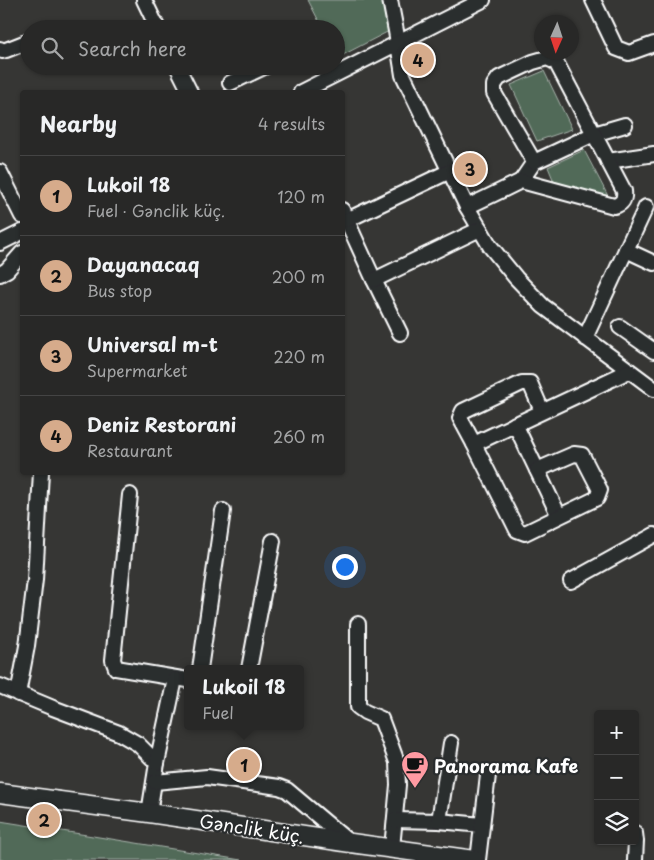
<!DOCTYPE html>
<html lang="en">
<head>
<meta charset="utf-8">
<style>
	:root { --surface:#282827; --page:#30302f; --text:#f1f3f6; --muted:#a5a6a7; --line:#444; --accent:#d6ab8b }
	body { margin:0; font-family:"Playpen Sans",sans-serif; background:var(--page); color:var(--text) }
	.controls { position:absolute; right:15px; bottom:15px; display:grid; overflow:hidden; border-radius:5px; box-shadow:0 1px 4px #0004 }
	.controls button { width:45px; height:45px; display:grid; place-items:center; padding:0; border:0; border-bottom:1px solid var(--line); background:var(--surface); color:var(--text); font:25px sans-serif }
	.compass { position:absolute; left:534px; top:15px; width:45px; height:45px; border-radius:50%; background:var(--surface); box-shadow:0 1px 4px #0004; rotate:183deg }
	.you { position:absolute; left:344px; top:566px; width:18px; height:18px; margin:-12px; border:4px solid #fff; border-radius:50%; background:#1a73e8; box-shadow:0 0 0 8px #1a73e833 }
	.badge { display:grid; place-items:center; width:32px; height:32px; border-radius:50%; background:var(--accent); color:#111; font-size:16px; font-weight:700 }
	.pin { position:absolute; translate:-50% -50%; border:2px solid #fff; box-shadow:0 1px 5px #0006 }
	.popup { position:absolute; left:184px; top:665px; width:120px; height:65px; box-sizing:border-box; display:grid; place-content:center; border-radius:5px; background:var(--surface); filter:drop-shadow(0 1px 4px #0005); font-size:16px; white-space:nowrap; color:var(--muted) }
	.popup b { font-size:19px; color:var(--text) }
	.popup::after { content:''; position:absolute; left:50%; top:100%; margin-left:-10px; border:10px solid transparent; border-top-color:var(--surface) }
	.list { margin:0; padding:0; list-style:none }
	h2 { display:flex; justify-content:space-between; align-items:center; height:65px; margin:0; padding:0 20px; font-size:21px }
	h2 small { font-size:16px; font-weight:400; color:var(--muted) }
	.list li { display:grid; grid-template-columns:32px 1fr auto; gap:15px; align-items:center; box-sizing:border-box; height:80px; padding:0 20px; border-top:1px solid var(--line) }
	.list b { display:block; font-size:19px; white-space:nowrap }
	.list p { margin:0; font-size:16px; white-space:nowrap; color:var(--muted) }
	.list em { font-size:16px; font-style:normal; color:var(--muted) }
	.icon { flex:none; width:28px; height:28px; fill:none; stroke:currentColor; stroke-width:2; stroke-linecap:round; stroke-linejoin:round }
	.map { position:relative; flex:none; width:654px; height:860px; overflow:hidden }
	.search { position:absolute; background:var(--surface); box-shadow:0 1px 4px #0004; left:20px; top:20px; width:325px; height:55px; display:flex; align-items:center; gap:12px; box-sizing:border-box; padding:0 18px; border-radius:28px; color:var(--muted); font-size:19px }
	.panel { position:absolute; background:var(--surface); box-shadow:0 1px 4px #0004; left:20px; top:90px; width:325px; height:385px; border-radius:5px }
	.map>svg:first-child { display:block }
</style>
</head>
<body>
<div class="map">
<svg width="654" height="860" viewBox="0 0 654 860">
	<rect width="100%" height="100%" fill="#363634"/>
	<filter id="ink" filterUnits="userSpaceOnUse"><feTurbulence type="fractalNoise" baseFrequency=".02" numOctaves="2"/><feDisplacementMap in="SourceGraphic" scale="10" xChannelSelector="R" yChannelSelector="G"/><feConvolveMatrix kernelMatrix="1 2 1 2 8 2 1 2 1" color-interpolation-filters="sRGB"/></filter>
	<g filter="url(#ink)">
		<!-- green -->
		<g fill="#516a58" stroke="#a8b4ac">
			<path d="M308 0H381L391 30 337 58 336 29H323Z"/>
			<path d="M544 71 572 129 537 141 511 85Z"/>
			<path d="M584 150 608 196 555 184 548 167Z"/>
			<path d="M0 821 241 860H0Z"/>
		</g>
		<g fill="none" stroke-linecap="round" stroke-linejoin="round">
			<defs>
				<g id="minor">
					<path d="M144 0 158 29"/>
					<path d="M390 0 396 31 403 75 467 207 490 246 516 278 543 306 654 389"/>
					<path d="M593 0 616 48 629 53 654 44"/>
					<path d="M0 49 2 51 6 50 29 41"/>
					<path d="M177 66 190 92"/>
					<path d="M230 83 266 66"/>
					<path d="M301 92 483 0"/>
					<path d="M608 161 654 154"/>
					<path d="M0 172 22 216"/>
					<path d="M521 181 534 162 594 134 625 125"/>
					<path d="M467 207 521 181 614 206C622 204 625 199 624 191L556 62 547 58 533 62 499 78 494 85V93L534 162"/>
					<path d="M342 210 374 280 400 333"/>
					<path d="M347 220 450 171"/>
					<path d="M0 243 22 232"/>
					<path d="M626 250 654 263"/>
					<path d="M0 274 7 270 22 253"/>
					<path d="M374 280 480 229"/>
					<path d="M620 327 654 351"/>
					<path d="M585 338 646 207"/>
					<path d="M515 424 559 516"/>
					<path d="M474 444 460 418 463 411 522 383H530L542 411"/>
					<path d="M537 470 574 454 582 455 600 490 597 498 525 533 517 530 474 444 629 371"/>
					<path d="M130 495 113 660 116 668 188 680"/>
					<path d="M571 581 654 535"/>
					<path d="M358 624V707L365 712 381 719 397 762 398 785 392 848"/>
					<path d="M200 669 223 511"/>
					<path d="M249 669 273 541"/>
					<path d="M0 686 53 708 119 733 138 744 157 763 149 813"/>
					<path d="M18 694 27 646 35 580 41 472"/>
					<path d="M157 763 175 679"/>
					<path d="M155 782 207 777 279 787 287 790 350 843"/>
					<path d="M395 820 439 821 482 825"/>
					<path d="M439 821 451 743"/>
					<path d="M478 860 488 775"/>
					<path d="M635 860 636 841 635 833"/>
				</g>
				<path id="major" d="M0 793 149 813 351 843 474 860"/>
			</defs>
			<!-- minor casing -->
			<use href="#minor" stroke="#fff" stroke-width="18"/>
			<!-- major casing -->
			<use href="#major" stroke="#fff" stroke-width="21"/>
			<!-- minor -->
			<use href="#minor" stroke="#2a2d2e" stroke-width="14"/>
			<!-- major -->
			<use href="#major" stroke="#2a2d2e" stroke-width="18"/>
		</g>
	</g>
	<!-- icons -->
	<defs>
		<symbol id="cafe-pin" viewBox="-11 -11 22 30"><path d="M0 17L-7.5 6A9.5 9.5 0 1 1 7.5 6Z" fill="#ff9aa2" stroke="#2a2d2e"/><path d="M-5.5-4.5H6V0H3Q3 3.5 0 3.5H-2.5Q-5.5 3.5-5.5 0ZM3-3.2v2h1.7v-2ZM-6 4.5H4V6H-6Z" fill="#111"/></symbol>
	</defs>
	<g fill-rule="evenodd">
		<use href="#cafe-pin" x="399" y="749" width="32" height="43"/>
	</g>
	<g text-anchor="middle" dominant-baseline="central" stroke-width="4.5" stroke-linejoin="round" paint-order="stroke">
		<!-- poi labels -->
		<g font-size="18" font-weight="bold" fill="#fff" stroke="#2a2d2e" text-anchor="start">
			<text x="434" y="765">Panorama Kafe</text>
		</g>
		<!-- street labels -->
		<g font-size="18" fill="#fff" stroke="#2a2d2e">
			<text transform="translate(252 828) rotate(9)">Gənclik küç.</text>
		</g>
	</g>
</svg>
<div class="controls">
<button>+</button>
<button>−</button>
<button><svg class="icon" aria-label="layers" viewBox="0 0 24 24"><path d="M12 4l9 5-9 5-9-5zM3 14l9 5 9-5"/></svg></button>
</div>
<svg class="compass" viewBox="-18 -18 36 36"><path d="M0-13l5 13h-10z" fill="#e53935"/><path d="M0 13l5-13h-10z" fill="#a5a6a7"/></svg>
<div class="you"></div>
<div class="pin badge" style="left:244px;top:765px">1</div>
<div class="popup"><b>Lukoil 18</b>Fuel</div>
<div class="pin badge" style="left:44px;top:820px">2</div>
<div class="pin badge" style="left:470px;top:169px">3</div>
<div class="pin badge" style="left:418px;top:60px">4</div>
<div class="search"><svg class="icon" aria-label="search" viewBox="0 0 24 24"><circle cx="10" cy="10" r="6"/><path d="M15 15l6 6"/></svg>Search here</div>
<section class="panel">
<h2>Nearby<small>4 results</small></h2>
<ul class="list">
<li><span class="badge">1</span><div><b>Lukoil 18</b><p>Fuel · Gənclik küç.</p></div><em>120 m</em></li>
<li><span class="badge">2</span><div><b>Dayanacaq</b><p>Bus stop</p></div><em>200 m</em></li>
<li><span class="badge">3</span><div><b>Universal m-t</b><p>Supermarket</p></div><em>220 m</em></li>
<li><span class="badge">4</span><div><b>Deniz Restorani</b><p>Restaurant</p></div><em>260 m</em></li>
</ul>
</section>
</div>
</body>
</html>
